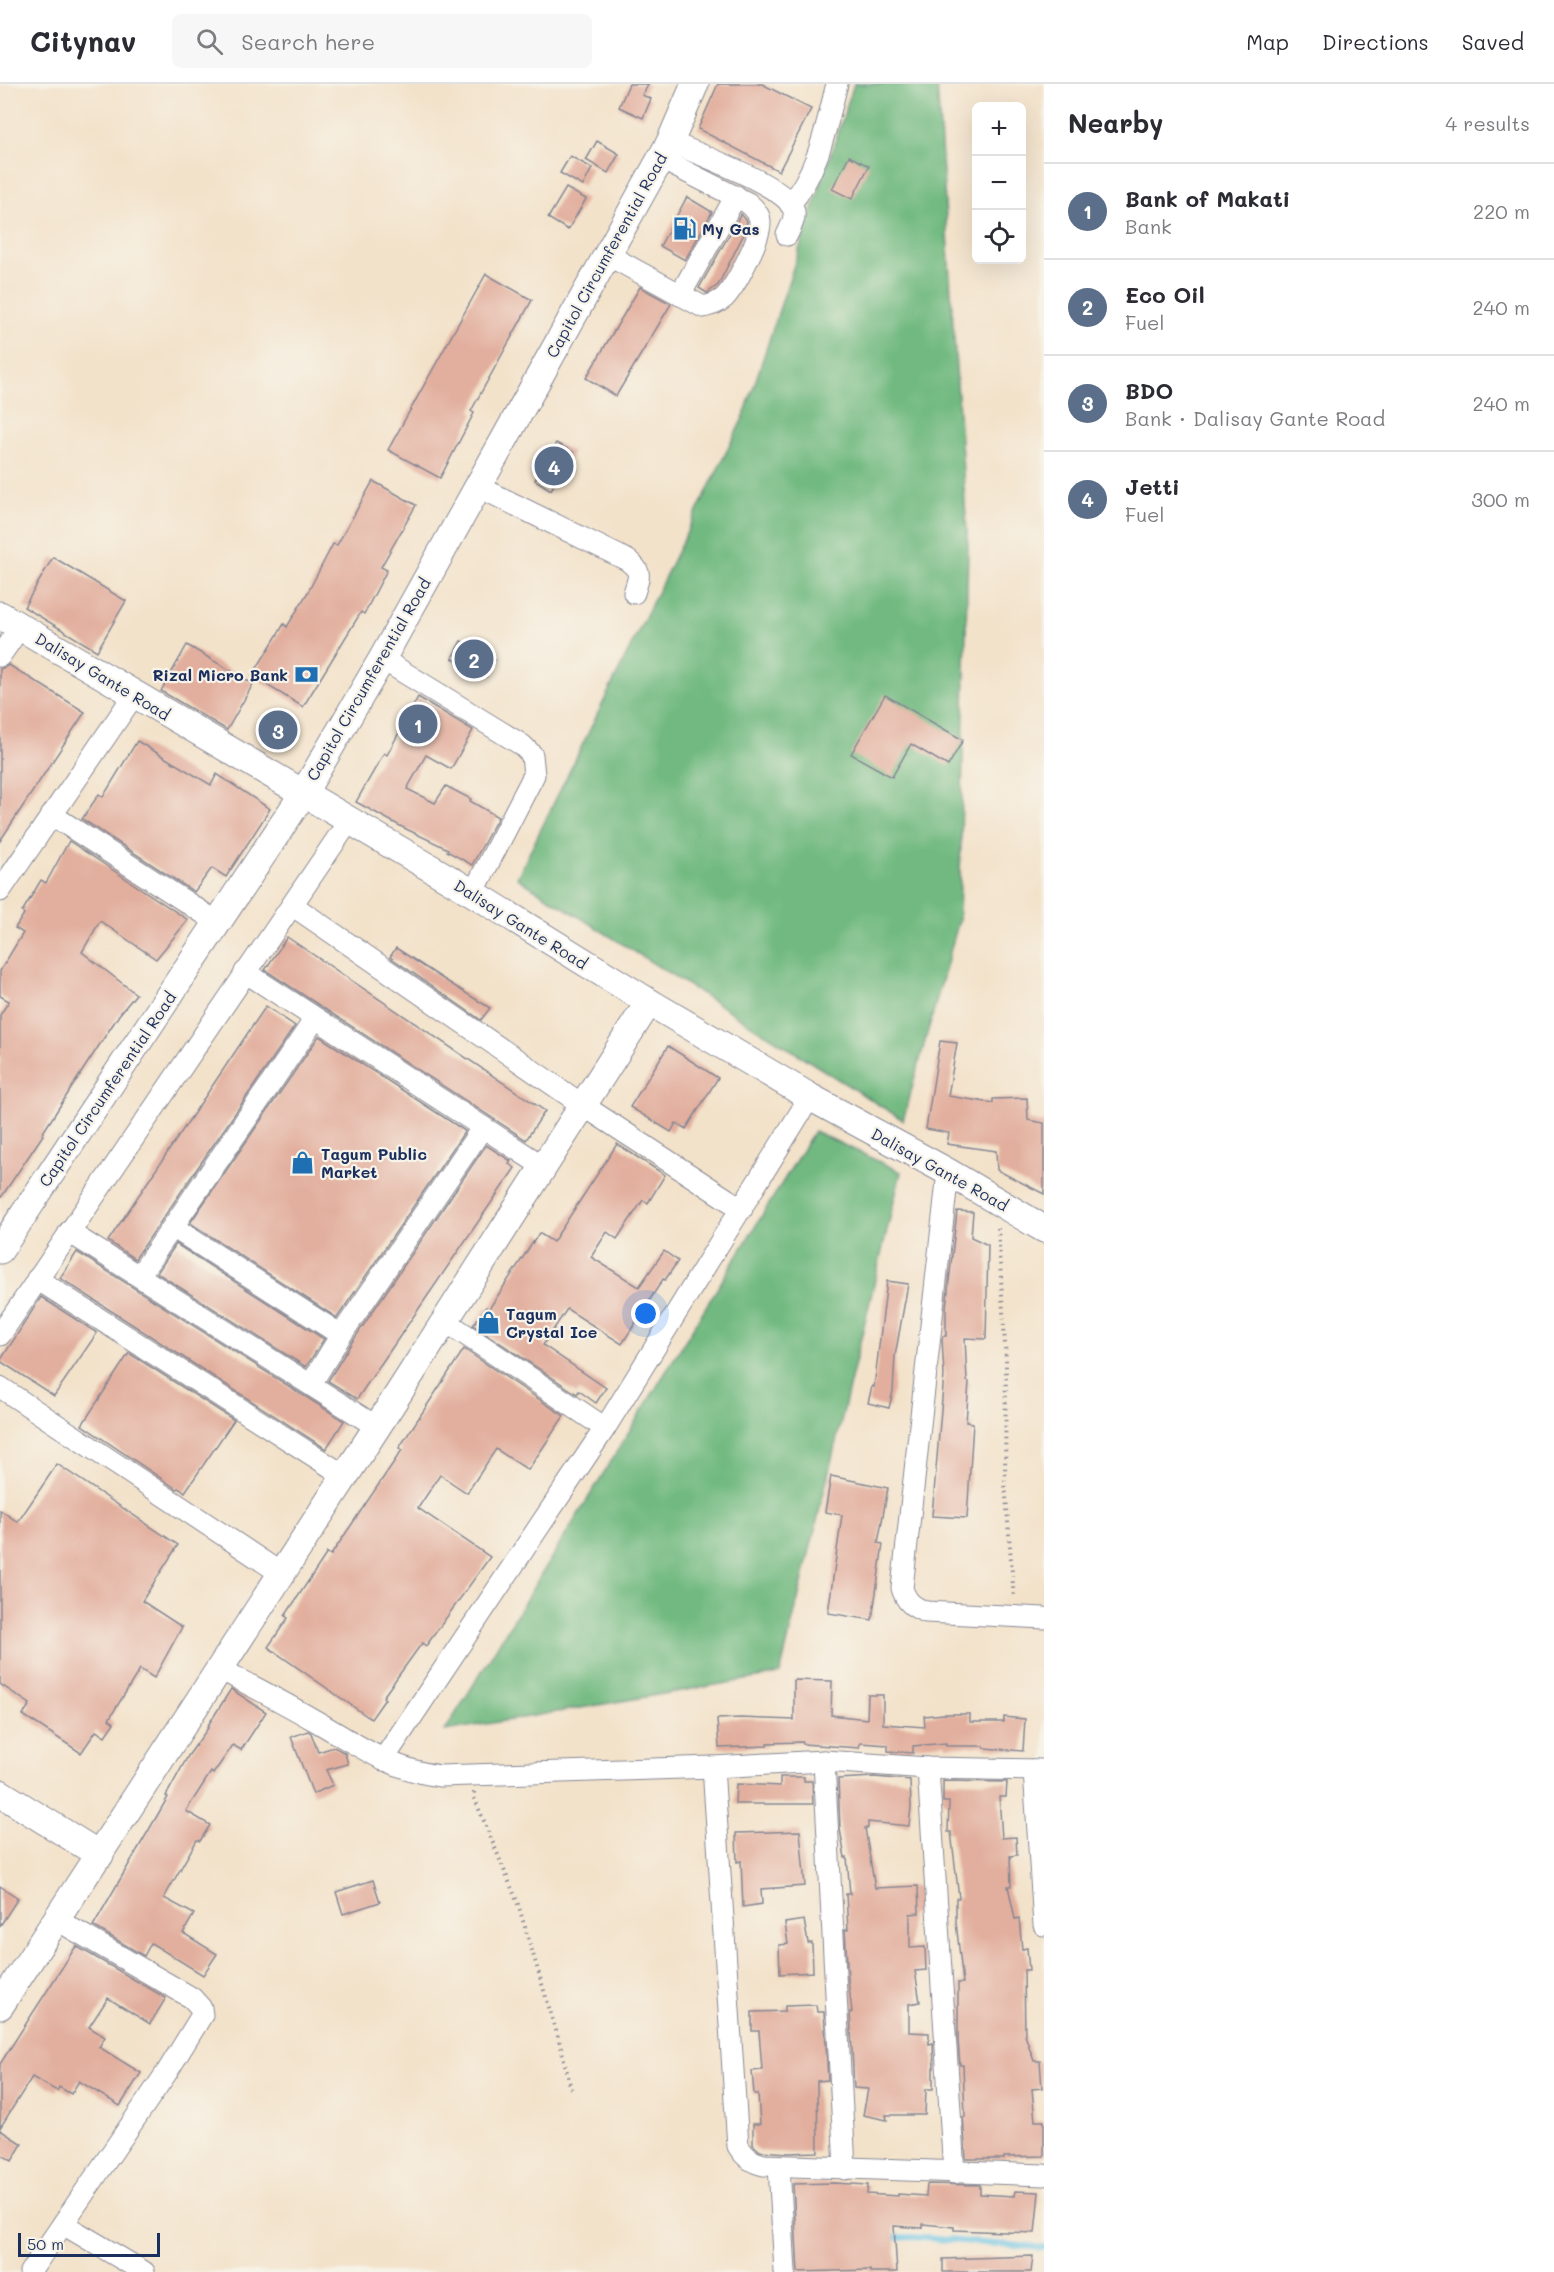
<!DOCTYPE html>
<html lang="en">
<head>
<meta charset="utf-8">
<style>
	:root { --surface:#fff; --page:#f7f7f7; --text:#2b2b33; --muted:#7c7c81; --line:#e1e1e2; --accent:#1f6fb2 }
	body { margin:0; font-family:Mali,sans-serif; background:var(--page); color:var(--text) }
	.controls { position:absolute; right:18px; top:18px; display:grid; overflow:hidden; border-radius:9px; box-shadow:0 6px 24px #0002 }
	.controls button { width:54px; height:54px; display:grid; place-items:center; padding:0; border:0; border-bottom:2px solid var(--line); background:var(--surface); color:var(--text); font:30px sans-serif }
	.scale { position:absolute; left:18px; bottom:15px; width:142px; box-sizing:border-box; padding-left:6px; border:3px solid #1b2f5e; border-top:0; font-size:16px; line-height:21px; white-space:nowrap; color:#1b2f5e; -webkit-text-stroke:4px #f7f3e8; paint-order:stroke }
	.you { position:absolute; left:646px; top:1230px; width:21px; height:21px; margin:-15px; border:4px solid #fff; border-radius:50%; background:#1a73e8; box-shadow:0 0 0 9px #1a73e833 }
	.badge { display:grid; place-items:center; width:39px; height:39px; border-radius:50%; background:var(--accent); color:#fff; font-size:20px; font-weight:700 }
	.pin { position:absolute; translate:-50% -50%; border:3px solid #fff; box-shadow:0 2px 6px #0006 }
	.list { margin:0; padding:0; list-style:none }
	h2 { display:flex; justify-content:space-between; align-items:center; height:78px; margin:0; padding:0 24px; font-size:26px }
	h2 small { font-size:20px; font-weight:400; color:var(--muted) }
	.list li { display:grid; grid-template-columns:39px 1fr auto; gap:18px; align-items:center; box-sizing:border-box; height:96px; padding:0 24px; border-top:2px solid var(--line) }
	.list b { display:block; font-size:22px; white-space:nowrap }
	.list p { margin:0; font-size:20px; white-space:nowrap; color:var(--muted) }
	.list em { font-size:20px; font-style:normal; color:var(--muted) }
	.icon { flex:none; width:33px; height:33px; fill:none; stroke:currentColor; stroke-width:2; stroke-linecap:round; stroke-linejoin:round }
	.map { position:relative; flex:none; width:1044px; height:2188px; overflow:hidden }
	header { display:flex; align-items:center; gap:36px; box-sizing:border-box; height:84px; padding:0 30px; background:var(--surface); border-bottom:2px solid var(--line) }
	header strong { font-size:28px }
	nav { display:flex; gap:33px; margin-inline-start:auto; font-size:21px }
	.search { width:420px; height:54px; background:var(--page); display:flex; align-items:center; gap:15px; box-sizing:border-box; padding:0 21px; border-radius:9px; color:var(--muted); font-size:22px }
	main { display:flex }
	aside { flex:1; background:var(--surface) }
	.map>svg:first-child { display:block }
</style>
</head>
<body>
<header>
<strong>Citynav</strong>
<div class="search"><svg class="icon" aria-label="search" viewBox="0 0 24 24"><circle cx="10" cy="10" r="6"/><path d="M15 15l6 6"/></svg>Search here</div>
<nav><a>Map</a><a>Directions</a><a>Saved</a></nav>
</header>
<main>
<div class="map">
<svg width="1044" height="2188" viewBox="0 0 1044 2188">
	<rect width="100%" height="100%" fill="#f7f3e8"/>
	<filter id="ink" filterUnits="userSpaceOnUse"><feTurbulence type="fractalNoise" baseFrequency=".0167" numOctaves="2"/><feDisplacementMap in="SourceGraphic" scale="12" xChannelSelector="R" yChannelSelector="G"/><feConvolveMatrix kernelMatrix="1 2 1 2 8 2 1 2 1" color-interpolation-filters="sRGB"/></filter>
	<filter id="wash" filterUnits="userSpaceOnUse"><feTurbulence type="fractalNoise" baseFrequency=".008" numOctaves="4" result="noise"/><feDisplacementMap in="SourceGraphic" scale="24" xChannelSelector="R" yChannelSelector="G"/><feGaussianBlur stdDeviation="1.35" result="paint"/><feColorMatrix in="noise" values="0 0 0 0 0 0 0 0 0 0 0 0 0 0 0 0 0 1.4 0 .05"/><feComposite in="paint" operator="in"/></filter>
	<g filter="url(#wash)">
		<rect width="100%" height="100%" fill="#f3e2ca"/>
		<!-- forest -->
		<g fill="#71b980" stroke="#46746f" stroke-width="1.5">
			<path d="M854 0H937L968 463 959 836 903 1036 517 794 744 332Z"/>
			<path d="M814 1047 901 1088 780 1590 445 1647Z"/>
		</g>
		<g fill="none" stroke-linecap="round" stroke-linejoin="round">
			<!-- stream -->
			<path stroke="#67c3e5" stroke-width="6" d="M889 2154 912 2153 1044 2164"/>
		</g>
		<g id="blocks">
			<!-- building -->
			<g fill="#e2ae9d">
				<path d="M629 0H649L642 11 651 15 643 34 619 23Z"/>
				<path d="M718 0H762L811 25 779 87 698 45Z"/>
				<path d="M597 57 619 70 608 89 586 76Z"/>
				<path d="M570 72 592 84 583 102 560 89Z"/>
				<path d="M849 72 869 82 852 115 832 105Z"/>
				<path d="M566 104 586 115 568 146 548 134Z"/>
				<path d="M687 113 712 128 685 176 660 162Z"/>
				<path d="M741 130 747 137 744 150 718 201 707 209 699 204Z"/>
				<path d="M486 190 532 216 471 327 474 329 440 394 388 366Z"/>
				<path d="M640 203 671 220 616 312 586 294Z"/>
				<path d="M556 359 573 368 551 406 535 396Z"/>
				<path d="M373 397 416 421 381 483 387 486 364 530 361 528 303 623 252 592 284 540 287 543 308 508 333 460 337 461Z"/>
				<path d="M53 473 126 517 97 567 24 523Z"/>
				<path d="M461 557 495 576 486 593 452 574Z"/>
				<path d="M187 561 253 600 227 646 161 607Z"/>
				<path d="M9 581 85 628 0 757V585Z"/>
				<path d="M885 611 963 656 948 682 911 660 892 693 851 670Z"/>
				<path d="M418 613 473 646 451 685 426 671 407 705 435 719 446 702 471 715 470 717 498 733 472 781 447 767 448 765 402 743 356 718 384 669 387 671Z"/>
				<path d="M137 657 211 701 217 690 270 725 226 793 212 784 194 808 82 735 99 710 103 713Z"/>
				<path d="M69 757 188 836 156 875 100 837 82 868 136 910 119 931 83 986 42 1050 43 1051 0 1115V931L9 917 0 912V887L23 849 15 844 24 830 22 828 41 796 46 799Z"/>
				<path d="M287 853 545 1027 526 1056 265 886Z"/>
				<path d="M396 864 440 893 490 924 481 936 390 873Z"/>
				<path d="M266 922 295 942 135 1175 108 1157Z"/>
				<path d="M319 952 465 1047 337 1234 190 1139Z"/>
				<path d="M940 957 957 959 948 1012 993 1019V1015L1027 1014 1028 1036 1044 1039V1110L997 1086 996 1067 947 1060 949 1049 926 1045Z"/>
				<path d="M668 962 718 994 686 1045 676 1039 671 1048 630 1023Z"/>
				<path d="M617 1060 665 1091 648 1119 643 1116 617 1155 607 1148 591 1173 639 1203 664 1167 678 1177 665 1196 663 1195 622 1260 567 1225 543 1261 606 1304 596 1319 579 1307 577 1310 473 1241 486 1223 489 1225 539 1149 553 1158Z"/>
				<path d="M486 1061 511 1077 509 1080 515 1084 357 1315 328 1297 352 1258Z"/>
				<path d="M957 1127 973 1128 971 1153 988 1161 986 1255 965 1254 967 1297 969 1298 966 1338 973 1339 967 1434 932 1432 944 1291 942 1255 943 1252H946V1224Z"/>
				<path d="M176 1160 324 1255 306 1283 157 1189Z"/>
				<path d="M77 1168 344 1337 326 1365 60 1194Z"/>
				<path d="M887 1197 908 1200 895 1272 893 1307 889 1324 868 1319 872 1302 874 1303Z"/>
				<path d="M41 1213 97 1249 54 1312 0 1277Z"/>
				<path d="M464 1265 564 1332 528 1386 496 1365 467 1409 440 1391 418 1424 490 1473 426 1562 422 1559 383 1613 385 1615 371 1635 268 1563 288 1534 285 1532 327 1469 331 1471 402 1366 399 1364Z"/>
				<path d="M129 1269 234 1336 185 1408 178 1404 177 1405 82 1341Z"/>
				<path d="M57 1380 178 1461 142 1517 182 1543 154 1594 140 1585 109 1635 114 1639 105 1652 96 1647 81 1669 23 1631 30 1620 0 1600V1426L18 1438Z"/>
				<path d="M831 1392 888 1404 878 1459 883 1460 872 1536 828 1529 842 1431 825 1428Z"/>
				<path d="M794 1596 832 1597 831 1631 867 1635 868 1611H883V1640L925 1643 924 1632 944 1630H970V1638H1004V1633L1025 1635 1023 1667 984 1664V1662H946V1659L913 1662V1669L888 1667V1661L860 1659 859 1664 803 1660V1658L767 1659V1662L719 1664 717 1635 741 1634 794 1636Z"/>
				<path d="M231 1605 266 1628 241 1666 233 1661 213 1690 211 1688 186 1727 210 1741 200 1757 197 1756 164 1814 194 1830 183 1849 217 1870 203 1891 151 1859 144 1872 93 1842 168 1713 166 1712 188 1672 208 1644 207 1643Z"/>
				<path d="M308 1647 311 1649 318 1668 334 1663 345 1669 348 1680 326 1686 333 1701 313 1710 291 1653Z"/>
				<path d="M780 1693H804V1697H812L813 1720H735L736 1700 780 1702Z"/>
				<path d="M874 1693 910 1696 911 1723 909 1742 868 1738V1744H865L875 1804 918 1802 919 1829 910 1830V1864L925 1863 926 1886 915 1887 920 1918 909 1920V1948L929 1949V1960L933 1959 934 1984H933V2005H926L925 2031H886L887 2036 863 2031 868 2005 854 2004 850 1928H852L848 1895 845 1846H848L846 1810H850L847 1773 845 1774 840 1745 838 1695Z"/>
				<path d="M943 1697 1007 1698 1006 1713H999L1002 1754 1016 1753 1017 1771 1010 1772 1011 1802H1008L1015 1835 1019 1834 1022 1865 1027 1864 1029 1886H1024L1025 1951 1034 1977H1040L1042 2004 1032 2005 1035 2037H1044V2072L1004 2073V2075H966L963 2033H965L963 1981H960L958 1956V1899H963L956 1838V1814H959L951 1748H948L949 1718H943Z"/>
				<path d="M800 1747 805 1802 761 1805 762 1820 743 1823 741 1777 737 1778 736 1749Z"/>
				<path d="M373 1796 380 1818 343 1830 336 1808Z"/>
				<path d="M0 1802 18 1814 0 1842Z"/>
				<path d="M804 1836 808 1859H812L813 1888 780 1890 779 1861 788 1860 785 1839Z"/>
				<path d="M76 1862 166 1914 150 1940 108 1914 89 1943 105 1953 99 1963 141 1989 120 2022 79 1997 71 2010 59 2003 57 2007 32 1993 0 2044V1980Z"/>
				<path d="M816 1921 817 1928H824L828 1996 817 1997 818 2068 789 2069 760 2067 753 2061V2040H760L758 2010H754L752 1987 762 1986 759 1947H752V1928L785 1927V1922Z"/>
				<path d="M0 2046 22 2060 12 2077 0 2070Z"/>
				<path d="M834 2099 868 2101 867 2110 898 2112V2110L926 2112 927 2100 980 2101V2110L1014 2112 1015 2107 1039 2108 1035 2149 954 2146V2143L923 2140V2144L894 2142 897 2188H870V2186L798 2188 793 2100Z"/>
				<path d="M1033 2172 1031 2188H943V2175Z"/>
			</g>
		</g>
	</g>
	<g filter="url(#ink)">
		<use href="#blocks" fill-opacity="0" stroke="#878894" stroke-width="1.5"/>
		<g fill="none" stroke-linecap="round" stroke-linejoin="round">
			<defs>
				<g id="minor">
					<path d="M670 58C696 69 783 101 793 124 797 133 790 144 787 151"/>
					<path d="M790 120C819 86 826 42 837 0"/>
					<path d="M606 170 703 223C711 221 717 220 724 214 735 203 761 154 760 138 760 130 754 124 748 119L661 75"/>
					<path d="M680 211 736 112"/>
					<path d="M477 402 627 476C643 488 639 492 634 509"/>
					<path d="M0 572 20 543"/>
					<path d="M382 575 522 661 532 671 534 691 473 809"/>
					<path d="M52 731 217 838"/>
					<path d="M0 807 134 611"/>
					<path d="M292 821 584 1022 742 1125"/>
					<path d="M245 888 544 1083"/>
					<path d="M948 1088 902 1504C906 1518 913 1523 926 1528L1044 1534"/>
					<path d="M174 1144 341 1251"/>
					<path d="M69 1148 377 1343"/>
					<path d="M139 1192 315 935"/>
					<path d="M37 1195 345 1392"/>
					<path d="M445 1237 605 1344"/>
					<path d="M0 1251 349 737"/>
					<path d="M311 1300 341 1251 483 1043"/>
					<path d="M0 1303 282 1490"/>
					<path d="M220 1585C252 1602 283 1618 314 1636 356 1660 391 1686 440 1692L713 1683 824 1677 928 1684 1044 1686"/>
					<path d="M383 1676 605 1344 810 1013"/>
					<path d="M824 1677 845 2085"/>
					<path d="M713 1683 738 2062C745 2073 751 2078 764 2081L1044 2091"/>
					<path d="M928 1684 954 2089"/>
					<path d="M1034 1686 1044 1841"/>
					<path d="M779 2082 785 2188"/>
					<path d="M63 2140 144 2188"/>
					<path d="M30 2188 167 1988 202 1931 201 1924 192 1914 57 1836"/>
				</g>
				<g id="major">
					<path d="M0 531 473 809 649 918 810 1013 948 1088 1044 1145"/>
					<path d="M0 1166 303 710 382 575 670 58 695 0"/>
					<path d="M0 1709 100 1771"/>
					<path d="M0 1922 377 1343 649 918"/>
				</g>
			</defs>
			<!-- minor casing -->
			<use href="#minor" stroke="#878894" stroke-width="23"/>
			<!-- major casing -->
			<use href="#major" stroke="#878894" stroke-width="29"/>
			<!-- path -->
			<g stroke="#878894" stroke-width="4" stroke-dasharray="1.5 4.5" stroke-linecap="butt">
				<path d="M998 1144 1006 1277 1005 1400 1014 1514"/>
				<path d="M474 1708V1713L517 1817 561 1963 571 2005"/>
			</g>
			<!-- minor -->
			<use href="#minor" stroke="#fff" stroke-width="21"/>
			<!-- major -->
			<use href="#major" stroke="#fff" stroke-width="27"/>
		</g>
	</g>
	<!-- icons -->
	<defs>
		<symbol id="fuel-bare" viewBox="-9 -9 18 18"><path d="M-5.5-6h7V0h2V4h1.3V-2.5L3-4.5l.8-.8L6-3V5H2.5V1h-1V6h-7ZM-4.2-4.7v3.2H.2V-4.7Z" fill="#1f6fb2" stroke="#f7f3e8" stroke-width="2.5" paint-order="stroke"/></symbol>
		<symbol id="bank-bare" viewBox="-9 -9 18 18"><path d="M-6-4H6V4H-6ZM0-2.3a2.3 2.3 0 1 0 0 4.6a2.3 2.3 0 1 0 0-4.6Z" fill="#1f6fb2" stroke="#f7f3e8" stroke-width="2.5" paint-order="stroke"/></symbol>
		<symbol id="shop-bare" viewBox="-9 -9 18 18"><path d="M-5-2.5h2.3a2.7 3.5 0 0 1 5.4 0H5L5.5 6h-11ZM-1.5-2.5h3a1.5 2.3 0 0 0-3 0Z" fill="#1f6fb2" stroke="#f7f3e8" stroke-width="2.5" paint-order="stroke"/></symbol>
	</defs>
	<g fill-rule="evenodd">
		<use href="#fuel-bare" x="668" y="128" width="33" height="33"/>
		<use href="#bank-bare" x="290" y="574" width="33" height="33"/>
		<use href="#shop-bare" x="286" y="1062" width="33" height="33"/>
		<use href="#shop-bare" x="472" y="1222" width="33" height="33"/>
	</g>
	<g text-anchor="middle" dominant-baseline="central" stroke-width="4.5" stroke-linejoin="round" paint-order="stroke">
		<!-- poi labels -->
		<g font-size="16" font-weight="bold" fill="#1b2f5e" stroke="#f7f3e8" text-anchor="start">
			<text x="702" y="144">My Gas</text>
			<text x="288" y="590" text-anchor="end">Rizal Micro Bank</text>
			<text x="321" y="1069">Tagum Public<tspan x="321" dy="18">Market</tspan></text>
			<text x="506" y="1229">Tagum<tspan x="506" dy="18">Crystal Ice</tspan></text>
		</g>
		<!-- street labels -->
		<g font-size="16" fill="#1b2f5e" stroke="#f7f3e8">
			<text transform="translate(606 171) rotate(-61)">Capitol Circumferential Road</text>
			<text transform="translate(103 592) rotate(31)">Dalisay Gante Road</text>
			<text transform="translate(368 595) rotate(-60)">Capitol Circumferential Road</text>
			<text transform="translate(521 840) rotate(32)">Dalisay Gante Road</text>
			<text transform="translate(107 1005) rotate(-56)">Capitol Circumferential Road</text>
			<text transform="translate(940 1085) rotate(29)">Dalisay Gante Road</text>
		</g>
	</g>
</svg>
<div class="controls">
<button>+</button>
<button>−</button>
<button><svg class="icon" aria-label="locate" viewBox="0 0 24 24"><circle cx="12" cy="12" r="6"/><path d="M12 2v4M12 18v4M2 12h4M18 12h4"/></svg></button>
</div>
<div class="scale">50 m</div>
<div class="you"></div>
<div class="pin badge" style="left:418px;top:640px;background:#5c6f8a">1</div>
<div class="pin badge" style="left:474px;top:575px;background:#5c6f8a">2</div>
<div class="pin badge" style="left:278px;top:646px;background:#5c6f8a">3</div>
<div class="pin badge" style="left:554px;top:382px;background:#5c6f8a">4</div>
</div>
<aside>
<h2>Nearby<small>4 results</small></h2>
<ul class="list">
<li><span class="badge" style="background:#5c6f8a">1</span><div><b>Bank of Makati</b><p>Bank</p></div><em>220 m</em></li>
<li><span class="badge" style="background:#5c6f8a">2</span><div><b>Eco Oil</b><p>Fuel</p></div><em>240 m</em></li>
<li><span class="badge" style="background:#5c6f8a">3</span><div><b>BDO</b><p>Bank · Dalisay Gante Road</p></div><em>240 m</em></li>
<li><span class="badge" style="background:#5c6f8a">4</span><div><b>Jetti</b><p>Fuel</p></div><em>300 m</em></li>
</ul>
</aside>
</main>
</body>
</html>
